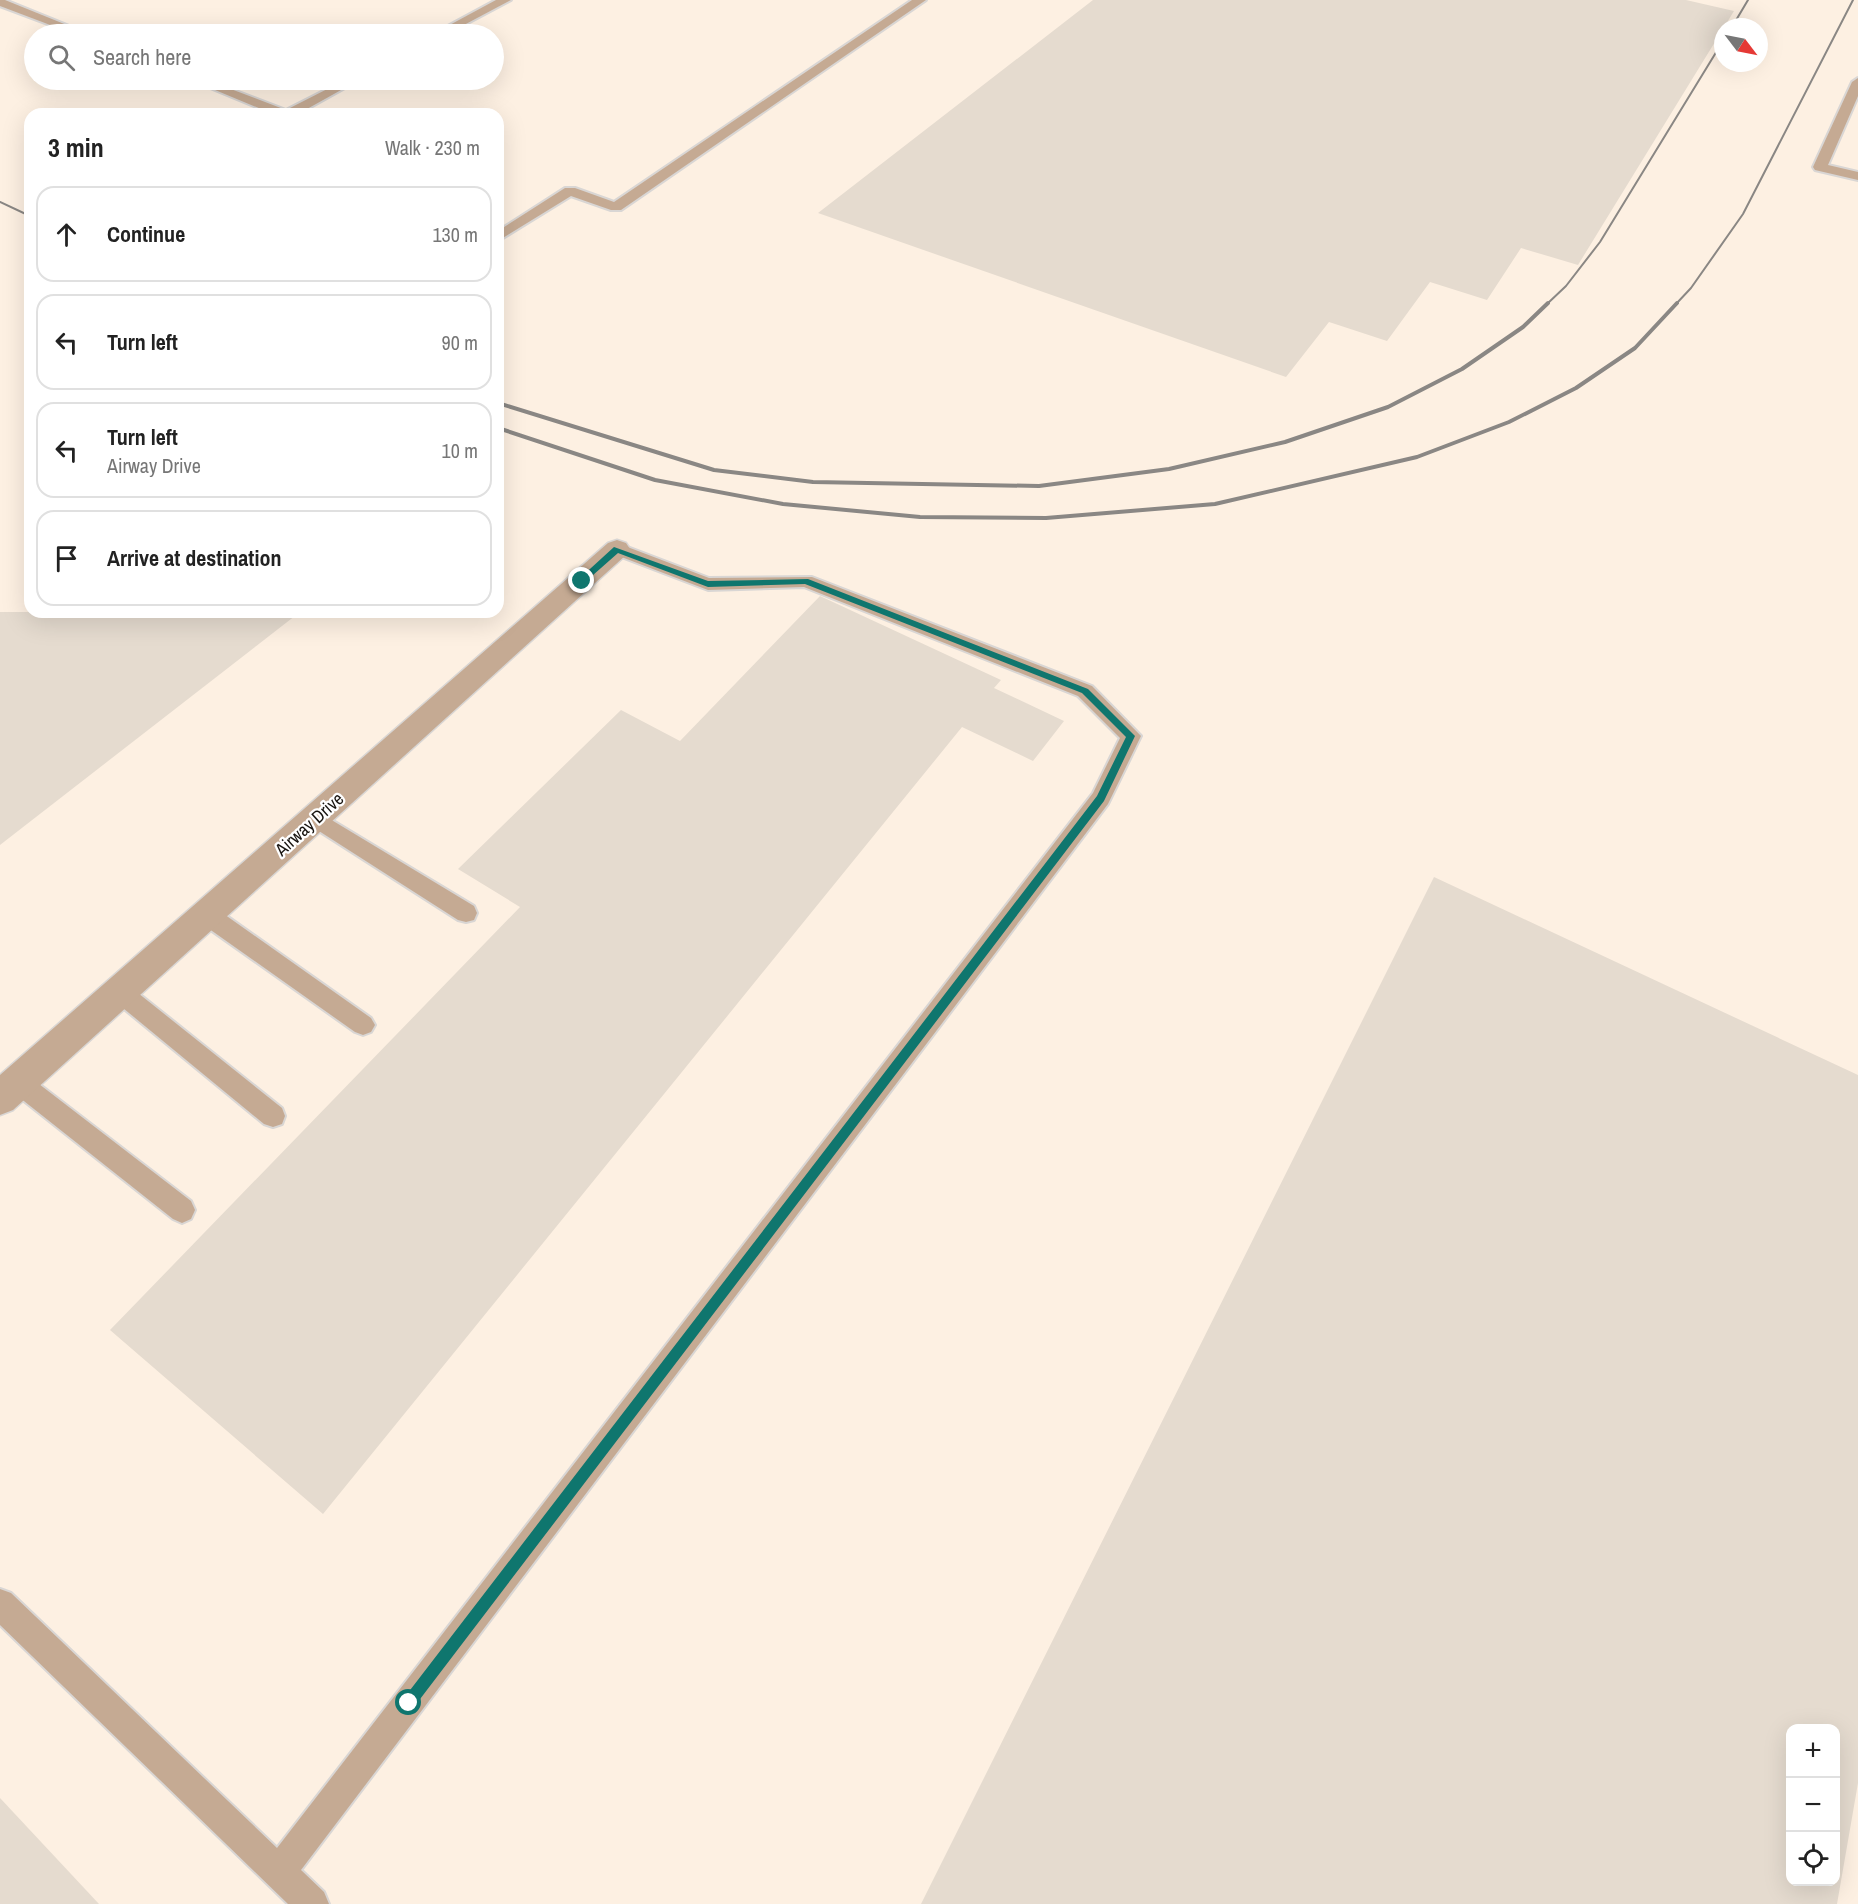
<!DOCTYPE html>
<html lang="en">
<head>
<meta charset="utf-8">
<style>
	:root { --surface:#fff; --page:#f2f2f2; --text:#222; --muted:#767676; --line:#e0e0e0 }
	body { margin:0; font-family:"Archivo Narrow",sans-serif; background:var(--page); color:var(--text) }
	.controls { position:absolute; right:18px; bottom:18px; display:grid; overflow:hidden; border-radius:12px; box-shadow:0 6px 24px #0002 }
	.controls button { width:54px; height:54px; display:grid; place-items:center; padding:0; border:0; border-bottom:2px solid var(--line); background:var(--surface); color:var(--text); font:30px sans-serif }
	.compass { position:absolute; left:1714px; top:18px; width:54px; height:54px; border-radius:50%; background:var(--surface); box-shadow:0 6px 24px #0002; rotate:122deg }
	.stop { position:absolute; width:18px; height:18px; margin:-14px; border:4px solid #0f766e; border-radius:50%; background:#fff }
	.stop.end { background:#0f766e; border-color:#fff; box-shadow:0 2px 6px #0008 }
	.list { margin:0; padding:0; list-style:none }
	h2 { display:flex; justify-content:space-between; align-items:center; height:78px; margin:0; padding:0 24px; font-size:26px }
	h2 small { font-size:20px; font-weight:400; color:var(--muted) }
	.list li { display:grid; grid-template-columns:39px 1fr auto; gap:18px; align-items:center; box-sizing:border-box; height:96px; margin:0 12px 12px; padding:0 12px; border:2px solid var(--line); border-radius:18px }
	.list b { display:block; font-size:22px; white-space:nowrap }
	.list p { margin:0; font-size:20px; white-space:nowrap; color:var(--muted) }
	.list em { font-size:20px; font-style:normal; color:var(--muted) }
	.icon { flex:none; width:33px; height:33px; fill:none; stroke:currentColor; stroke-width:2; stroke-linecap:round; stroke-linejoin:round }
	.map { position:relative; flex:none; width:1858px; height:1904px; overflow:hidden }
	.search { position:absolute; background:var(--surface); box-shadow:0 6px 24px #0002; left:24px; top:24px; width:480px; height:66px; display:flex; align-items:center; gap:15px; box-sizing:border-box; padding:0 21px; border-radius:33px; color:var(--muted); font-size:22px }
	.panel { position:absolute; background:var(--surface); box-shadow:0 6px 24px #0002; left:24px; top:108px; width:480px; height:510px; border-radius:18px }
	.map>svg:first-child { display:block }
</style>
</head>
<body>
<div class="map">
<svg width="1858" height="1904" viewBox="0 0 1858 1904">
	<rect width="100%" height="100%" fill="#fdfbf9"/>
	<!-- built -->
	<path fill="#fdf0e2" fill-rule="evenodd" d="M0 0H1858V1904H0ZM1723 27H1759V63H1723ZM34 34H494V80H34ZM30 114H498V612H30ZM1790 1728H1836V1882H1790Z"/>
	<!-- building -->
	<g fill="#e5dbcf" fill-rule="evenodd">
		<path d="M1093 0H1686L1734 11 1578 265 1521 248 1487 300 1430 282 1387 341 1329 322 1286 377 818 213Z"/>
		<path d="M820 596 1001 680 994 688 1064 721 1033 761 962 727 323 1514 110 1330 520 907 458 869 621 710 680 741Z"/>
		<path d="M0 612H300L0 845Z"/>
		<path d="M1434 877 1858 1075V1783L1837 1904H921ZM1791 1728H1836V1881H1791Z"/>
		<path d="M0 1798 99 1904H0Z"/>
	</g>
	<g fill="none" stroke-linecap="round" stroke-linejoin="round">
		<defs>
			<g id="service">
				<path d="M0 0H5L89 34H74L0 6Z"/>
				<path d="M496 0H511L447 34H433Z"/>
				<path d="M912 0H926L621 210H611L571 196 498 241V231L565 188H575L614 202Z"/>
				<path d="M1858 78V96L1828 165 1858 172V180L1815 170 1813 167 1852 82Z"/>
				<path d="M191 80H207L286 110 345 80H359L298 114H273Z"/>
				<path d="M617 543 709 578 812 577 1092 686 1141 736 1108 804 301 1870 324 1892 329 1904H288L0 1625V1589L11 1593 277 1848 1093 793 1120 738 1078 696 804 587 708 590 611 553 608 549Z"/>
				<path d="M315 810 474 906 477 913 474 920 466 922 458 920 308 824 305 818 308 812Z"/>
				<path d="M206 905 214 907 371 1018 375 1025 371 1032 363 1035 355 1032 198 921 195 914 198 907Z"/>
				<path d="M120 982 128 985 282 1108 285 1116 282 1124 273 1127 264 1124 112 999 109 992 112 985Z"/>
				<path d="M18 1071 26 1074 191 1201 195 1210 191 1219 182 1223 173 1219 10 1090 6 1082 10 1074Z"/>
			</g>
			<path id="minor" d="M617 540 626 543 630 549 626 555 13 1110 0 1115V1075L608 543Z"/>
		</defs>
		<!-- service casing -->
		<use href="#service" stroke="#d9d6d4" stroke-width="4"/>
		<!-- minor casing -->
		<use href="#minor" stroke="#d9d6d4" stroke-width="3"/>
		<!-- service -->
		<use href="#service" fill="#c5aa93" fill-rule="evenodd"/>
		<!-- minor -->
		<use href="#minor" fill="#c5aa93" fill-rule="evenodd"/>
		<!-- rail-far1 -->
		<g stroke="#8a8784" stroke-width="2">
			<path d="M1732 27 1748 0"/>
			<path d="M0 202 30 216"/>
			<path d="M1547 304 1566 286 1600 242 1723 41"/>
			<path d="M1676 304 1691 288 1743 214 1853 0"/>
		</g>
		<!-- rail -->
		<g stroke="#8a8784" stroke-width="4">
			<path d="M498 403 714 470 813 482 1039 486 1169 469 1285 442 1388 407 1462 369 1523 327 1548 303"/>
			<path d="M498 428 655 480 783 504 920 517 1046 518 1215 504 1417 457 1509 422 1576 388 1635 348 1677 303"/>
		</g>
	</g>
	<!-- route -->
	<path fill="#0f766e" d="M614 547 708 581 808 579 1088 689 1135 736 1104 801 414 1707 409 1709 404 1707V1698L1097 796 1126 737 1082 693 805 584 708 587 618 553 584 583H579V579Z"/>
	<g text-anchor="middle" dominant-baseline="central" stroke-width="4.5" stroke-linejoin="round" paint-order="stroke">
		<!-- street labels -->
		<g font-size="18" fill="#191511" stroke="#fff">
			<text transform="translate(309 824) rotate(-42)">Airway Drive</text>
		</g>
	</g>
</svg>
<div class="controls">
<button>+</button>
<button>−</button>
<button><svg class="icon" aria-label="locate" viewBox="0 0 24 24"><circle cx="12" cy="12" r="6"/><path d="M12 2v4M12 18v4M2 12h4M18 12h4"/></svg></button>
</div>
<svg class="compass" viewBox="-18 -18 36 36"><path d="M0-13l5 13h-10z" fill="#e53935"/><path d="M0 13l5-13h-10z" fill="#767676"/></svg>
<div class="stop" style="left:409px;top:1703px"></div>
<div class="stop end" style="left:582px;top:581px"></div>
<div class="search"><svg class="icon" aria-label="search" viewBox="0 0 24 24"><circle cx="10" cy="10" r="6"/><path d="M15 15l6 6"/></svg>Search here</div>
<section class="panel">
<h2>3 min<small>Walk · 230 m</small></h2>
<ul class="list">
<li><svg class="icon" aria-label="ahead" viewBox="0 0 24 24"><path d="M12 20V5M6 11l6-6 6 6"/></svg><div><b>Continue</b></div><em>130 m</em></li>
<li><svg class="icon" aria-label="left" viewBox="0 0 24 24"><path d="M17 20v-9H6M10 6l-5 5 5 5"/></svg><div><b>Turn left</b></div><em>90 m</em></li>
<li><svg class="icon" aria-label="left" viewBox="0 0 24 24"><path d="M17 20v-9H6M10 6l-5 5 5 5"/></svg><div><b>Turn left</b><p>Airway Drive</p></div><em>10 m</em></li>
<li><svg class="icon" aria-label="arrive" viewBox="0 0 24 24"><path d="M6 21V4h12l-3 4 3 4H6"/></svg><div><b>Arrive at destination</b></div></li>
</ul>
</section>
</div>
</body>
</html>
